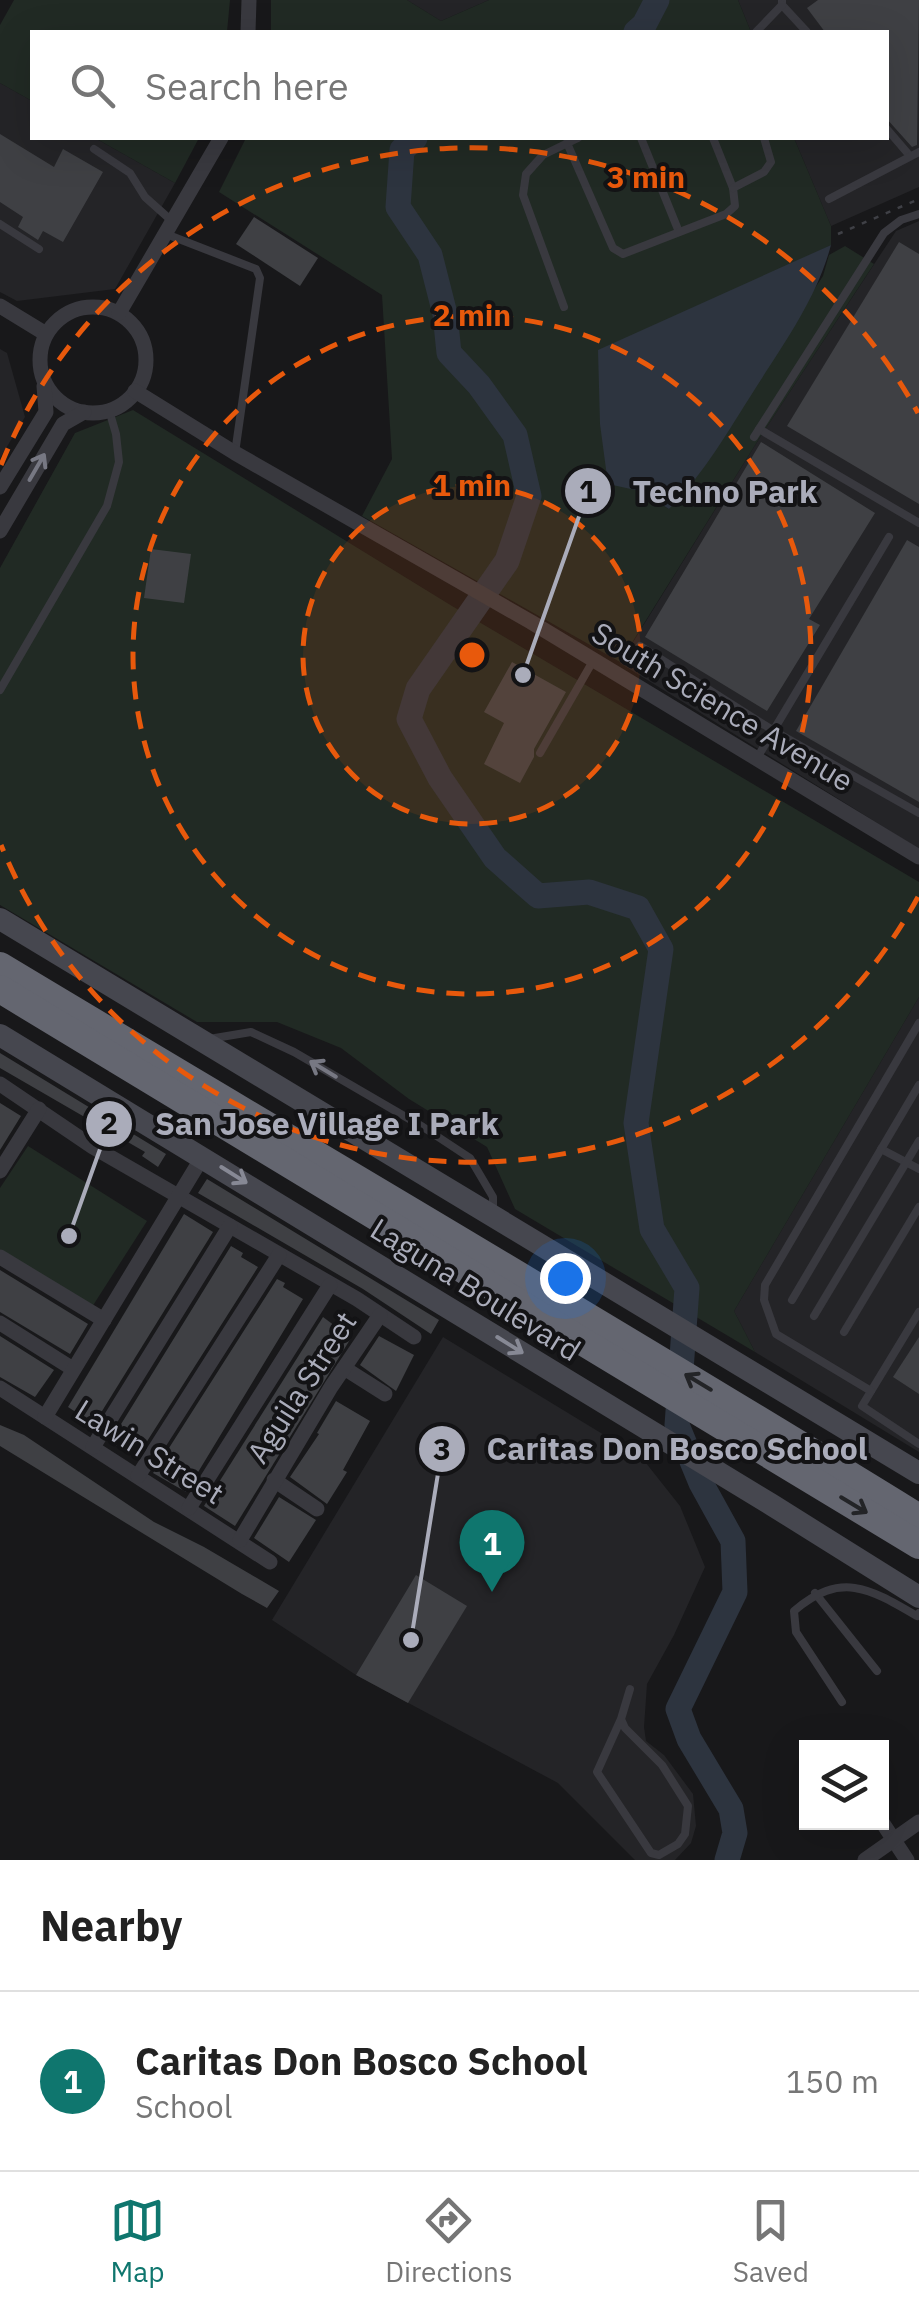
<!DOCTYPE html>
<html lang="en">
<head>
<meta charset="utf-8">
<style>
	:root { --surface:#fff; --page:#f6f6f6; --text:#222; --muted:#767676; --line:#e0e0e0; --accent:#0f766e }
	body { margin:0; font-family:"IBM Plex Sans",sans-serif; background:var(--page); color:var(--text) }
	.controls { position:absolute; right:30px; bottom:30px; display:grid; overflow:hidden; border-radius:0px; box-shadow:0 10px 40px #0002 }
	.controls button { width:90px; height:90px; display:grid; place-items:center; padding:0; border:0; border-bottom:2px solid var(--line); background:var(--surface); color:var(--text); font:50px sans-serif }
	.you { position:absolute; left:565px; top:1278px; width:35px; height:35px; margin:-25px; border:8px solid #fff; border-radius:50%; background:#1a73e8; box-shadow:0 0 0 15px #1a73e833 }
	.badge { display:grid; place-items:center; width:65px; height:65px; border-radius:50%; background:var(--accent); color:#fff; font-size:32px; font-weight:700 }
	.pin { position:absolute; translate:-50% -82px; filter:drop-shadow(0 2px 5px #0008) }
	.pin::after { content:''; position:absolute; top:52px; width:35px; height:30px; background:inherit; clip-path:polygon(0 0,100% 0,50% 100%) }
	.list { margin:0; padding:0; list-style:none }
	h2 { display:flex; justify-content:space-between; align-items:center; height:130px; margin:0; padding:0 40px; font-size:42px }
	h2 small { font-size:32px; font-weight:400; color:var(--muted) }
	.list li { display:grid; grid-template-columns:65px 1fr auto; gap:30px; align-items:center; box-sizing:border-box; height:180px; padding:0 40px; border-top:2px solid var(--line) }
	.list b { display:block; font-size:38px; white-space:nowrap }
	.list p { margin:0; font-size:32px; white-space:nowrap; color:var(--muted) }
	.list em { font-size:32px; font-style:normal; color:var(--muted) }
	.icon { flex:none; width:55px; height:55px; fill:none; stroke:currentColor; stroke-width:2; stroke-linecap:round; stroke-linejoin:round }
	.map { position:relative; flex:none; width:919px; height:1860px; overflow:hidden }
	.search { position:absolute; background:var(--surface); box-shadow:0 10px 40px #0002; left:30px; right:30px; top:30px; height:110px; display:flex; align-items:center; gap:25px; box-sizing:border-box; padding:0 35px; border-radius:0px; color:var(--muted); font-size:38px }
	.sheet { height:310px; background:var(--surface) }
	nav { display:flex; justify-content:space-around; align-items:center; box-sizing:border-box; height:140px; border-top:2px solid var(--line); background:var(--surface); font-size:28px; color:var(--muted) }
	nav a { display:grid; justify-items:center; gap:5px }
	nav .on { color:var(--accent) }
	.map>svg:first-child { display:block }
</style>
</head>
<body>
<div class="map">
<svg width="919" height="1860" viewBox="0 0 919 1860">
	<rect width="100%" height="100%" fill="#18181a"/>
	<!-- built -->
	<g fill="#242427">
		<path d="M407 0H489L441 21Z"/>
		<path d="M738 0H919V187L831 226 794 138H886V32H751Z"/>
		<path d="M0 83 32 101V138H95L175 183 115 289 17 301 0 292Z"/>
		<path d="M919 221V849L620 663 762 434 896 231Z"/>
		<path d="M0 349 7 353 25 417 0 458Z"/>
		<path d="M919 997V1452L755 1352 734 1311Z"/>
		<path d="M443 1337 642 1458 680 1506 705 1567 674 1635 647 1684 644 1727 646 1741 664 1755 693 1794 696 1826 691 1843 675 1860H635L558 1783 356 1675 272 1620Z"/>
	</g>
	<!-- green -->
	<g fill="#212a24">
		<path d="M14 0H230L227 32H32V101L0 83V25Z"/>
		<path d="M271 0H407L441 21 489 0H738L751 32H271Z"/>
		<path d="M95 138H199L175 183Z"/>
		<path d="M246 138H794L831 226V245L768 276 640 491 669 509 823 276 829 255 845 246 874 264 762 434 620 662 362 516 392 459 382 295 219 192Z"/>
		<path d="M133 410 452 606 919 882V997L734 1311 755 1352 515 1209 487 1147 409 1099 341 1048 277 1022H197L0 905V568L75 433Z"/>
		<path d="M28 1146 147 1221 92 1307 0 1251V1188Z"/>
	</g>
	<!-- water -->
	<path fill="#2d343f" d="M831 245C817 298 784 343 755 389 728 431 704 474 669 509L640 491 608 484 600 424 598 350Z"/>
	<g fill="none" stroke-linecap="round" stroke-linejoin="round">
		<!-- river -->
		<g stroke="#2d343f" stroke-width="25">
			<path d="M636 32 644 25 657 0"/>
			<path d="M415 138 402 150 398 207 430 255 445 314 449 353 479 385 515 435 529 496 507 561 418 689 409 719 440 778 495 858 538 896 589 892 638 908 661 949 636 1123 652 1229 687 1288 677 1425 701 1483 733 1541 735 1592 678 1709 689 1739 731 1809 735 1833 727 1860"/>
		</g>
	</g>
	<!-- building -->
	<g fill="#3f4044">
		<path d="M818 0H919L917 145 912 147 886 118V32H825L807 8Z"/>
		<path d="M0 134 54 167 63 149 103 172 63 242 43 231 38 240 18 227 23 217 0 202Z"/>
		<path d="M254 217 318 258 300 286 236 244Z"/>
		<path d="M899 242 919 254V504L787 426Z"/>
		<path d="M761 442 875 513 809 619 820 625 767 711 645 637Z"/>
		<path d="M907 540 919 547V802L796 731Z"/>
		<path d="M151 549 191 554 184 603 144 598Z"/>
		<path d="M512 662 566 692 534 749V757L520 783 484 764 504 723 484 712Z"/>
		<path d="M0 1053 166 1154 158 1167 142 1156 145 1152 0 1068Z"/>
		<path d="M0 1103 21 1116 0 1150Z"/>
		<path d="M207 1179 439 1320 431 1334 363 1289 198 1193Z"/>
		<path d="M184 1214 213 1232 94 1424 68 1407Z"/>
		<path d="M231 1246 243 1253 241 1257 258 1267 137 1457 110 1442Z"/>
		<path d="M0 1270 88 1324 70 1354 0 1312Z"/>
		<path d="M277 1279 285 1283 283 1287 303 1299 186 1492 153 1473Z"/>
		<path d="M323 1317 351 1338 235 1526 204 1506Z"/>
		<path d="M0 1336 54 1370 35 1397 0 1377Z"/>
		<path d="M379 1336 414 1355 396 1391 360 1365Z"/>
		<path d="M919 1337V1394L893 1377Z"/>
		<path d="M336 1401 370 1421 343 1470 347 1472 327 1504 290 1477 319 1434 317 1433Z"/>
		<path d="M0 1425 24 1435 154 1522 204 1547 279 1591 267 1608 242 1594 0 1446Z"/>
		<path d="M279 1497 316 1520 289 1562 254 1538Z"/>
		<path d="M416 1575 467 1606 408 1703 356 1675Z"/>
	</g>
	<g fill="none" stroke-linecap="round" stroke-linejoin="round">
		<!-- path -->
		<path stroke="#3f4046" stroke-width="2.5" stroke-dasharray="5 8" stroke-linecap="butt" d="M838 234 919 199"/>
		<!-- lane -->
		<g stroke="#39393f" stroke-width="8">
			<path d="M782 0V5L807 32"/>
			<path d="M756 32 782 5"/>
			<path d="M886 128 910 156"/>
			<path d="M641 138 679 232"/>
			<path d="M567 143 613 248 623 254 726 214 735 206 733 188 713 138"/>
			<path d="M94 149 130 173 145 197 173 222"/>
			<path d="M733 188 764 172 771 162 764 138"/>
			<path d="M829 199 919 152"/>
			<path d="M0 224 39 249"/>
			<path d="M166 234 256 269 260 278 235 453"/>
			<path d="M564 307 523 195 526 174 543 155 578 138"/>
			<path d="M759 429 919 523"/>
			<path d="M754 437 884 233 901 220 919 214"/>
			<path d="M640 646 774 731 919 813"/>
			<path d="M0 690 107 506 119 462 116 434 109 410"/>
			<path d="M540 753 593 661"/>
			<path d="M757 758 889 537"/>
			<path d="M209 1039 251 1032 294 1052 423 1127 470 1158 493 1197V1213"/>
			<path d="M881 1149 919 1169"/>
			<path d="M792 1300 919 1085"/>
			<path d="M919 1312 862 1406 919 1444"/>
			<path d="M814 1316 919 1141"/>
			<path d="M844 1332 919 1207"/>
			<path d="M871 1391 776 1334 764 1300 765 1285 919 1023"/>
			<path d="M815 1593 877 1671"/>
			<path d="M842 1702 796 1632 794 1611C841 1571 869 1588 917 1616L919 1613"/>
			<path d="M621 1719 597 1772 651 1853 659 1855 678 1844 685 1834 688 1806 662 1765 625 1728 621 1719 630 1689"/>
		</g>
		<!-- street -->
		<g stroke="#39393f" stroke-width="15">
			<path d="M248 32 249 0"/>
			<path d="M0 306 46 334"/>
			<circle cx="93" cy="360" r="53"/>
			<path d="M119 313 221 138"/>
			<path d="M135 391 235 453 531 622 919 857"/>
			<path d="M0 487 46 412 44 386"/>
			<path d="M0 531 63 424 84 412"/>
			<path d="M0 1084 93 1147 357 1299 414 1337"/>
			<path d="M0 1171 39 1109"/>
			<path d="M0 1257 104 1320"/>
			<path d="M0 1323 73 1369"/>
			<path d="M344 1368 385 1394"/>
			<path d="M0 1388 270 1562"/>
			<path d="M45 1417 203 1156"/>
			<path d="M93 1447 230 1226"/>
			<path d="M138 1476 279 1255"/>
			<path d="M274 1480 317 1509"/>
			<path d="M189 1508 330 1285"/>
			<path d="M240 1540 331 1387 380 1315"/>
			<path d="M882 1822 907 1860"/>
			<path d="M865 1860 919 1822"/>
		</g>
		<!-- secondary -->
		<g stroke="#46474f" stroke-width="22">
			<path d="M0 919 919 1473"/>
			<path d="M0 1035 772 1505 919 1597"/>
		</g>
		<!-- highway -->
		<g stroke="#646670" stroke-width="28">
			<path d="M0 966C306 1150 615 1330 919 1518"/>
			<path d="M0 989 919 1545"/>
		</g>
	</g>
	<!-- one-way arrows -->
	<defs><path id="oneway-shaft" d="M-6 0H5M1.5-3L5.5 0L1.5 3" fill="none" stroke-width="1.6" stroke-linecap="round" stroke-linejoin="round" transform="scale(2.5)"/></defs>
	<g stroke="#777883">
		<use href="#oneway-shaft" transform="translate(37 467) rotate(-60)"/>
		<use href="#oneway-shaft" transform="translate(323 1069) rotate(-149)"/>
	</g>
	<g stroke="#878995">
		<use href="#oneway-shaft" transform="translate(234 1175) rotate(32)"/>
		<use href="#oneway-shaft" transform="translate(510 1345) rotate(32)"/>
	</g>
	<g stroke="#232427">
		<use href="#oneway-shaft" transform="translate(698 1382) rotate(-149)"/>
		<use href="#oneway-shaft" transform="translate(854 1505) rotate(31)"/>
	</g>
	<!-- distance rings -->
	<circle cx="472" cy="655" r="169" fill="#e8590c" fill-opacity=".12"/>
	<g fill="none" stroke="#e8590c" stroke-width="5" stroke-dasharray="18 12">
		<circle cx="472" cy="655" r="169"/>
		<circle cx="472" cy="655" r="339"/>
		<path d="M918 897A508 508 0 0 1 1 845M1 465A508 508 0 0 1 918 413"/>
	</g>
	<g text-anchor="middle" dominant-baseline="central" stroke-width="8" stroke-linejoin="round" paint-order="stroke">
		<!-- street labels -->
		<g font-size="30" fill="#aaacba" stroke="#131315">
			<text transform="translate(723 706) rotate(31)">South Science Avenue</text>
			<text transform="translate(476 1289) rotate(32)">Laguna Boulevard</text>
			<text transform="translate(301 1387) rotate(-57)">Aguila Street</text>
			<text transform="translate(150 1451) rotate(32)">Lawin Street</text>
		</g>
	</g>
	<circle cx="472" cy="655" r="15" fill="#e8590c" stroke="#131315" stroke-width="5"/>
	<g font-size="30" text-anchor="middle" font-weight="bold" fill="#e8590c" stroke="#131315" stroke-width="8" stroke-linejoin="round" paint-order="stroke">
		<text x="646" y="188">3 min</text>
		<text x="472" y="326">2 min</text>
		<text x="472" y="496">1 min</text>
	</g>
	<!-- callouts -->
	<path fill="none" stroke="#aaacba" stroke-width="4" d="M523 675L588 491M69 1236L109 1124M411 1640L442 1449"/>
	<g fill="#aaacba" stroke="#131315" stroke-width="4">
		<circle cx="523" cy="675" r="10"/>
		<circle cx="69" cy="1236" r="10"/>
		<circle cx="411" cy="1640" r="10"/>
		<circle cx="588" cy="491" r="25"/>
		<circle cx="109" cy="1124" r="25"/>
		<circle cx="442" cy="1449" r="25"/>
	</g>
	<g font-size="30" text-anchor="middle" font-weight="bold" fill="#111">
		<text x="588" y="502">1</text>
		<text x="109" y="1134">2</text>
		<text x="442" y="1460">3</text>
	</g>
	<g font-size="32" text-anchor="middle" font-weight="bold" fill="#aaacba" stroke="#131315" stroke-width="8" stroke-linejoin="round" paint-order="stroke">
		<text x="725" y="503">Techno Park</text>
		<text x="327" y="1135">San Jose Village I Park</text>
		<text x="677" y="1460">Caritas Don Bosco School</text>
	</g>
</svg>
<div class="controls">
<button><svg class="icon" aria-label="layers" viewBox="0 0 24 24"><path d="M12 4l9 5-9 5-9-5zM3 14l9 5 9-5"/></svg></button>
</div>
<div class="you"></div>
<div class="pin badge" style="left:492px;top:1592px">1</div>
<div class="search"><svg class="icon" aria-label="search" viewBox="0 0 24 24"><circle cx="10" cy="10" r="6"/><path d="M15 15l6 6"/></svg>Search here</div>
</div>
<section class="sheet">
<h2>Nearby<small></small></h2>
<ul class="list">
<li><span class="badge">1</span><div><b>Caritas Don Bosco School</b><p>School</p></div><em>150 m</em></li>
</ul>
</section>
<nav>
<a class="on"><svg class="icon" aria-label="map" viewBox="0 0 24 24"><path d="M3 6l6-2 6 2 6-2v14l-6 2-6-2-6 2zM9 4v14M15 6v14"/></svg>Map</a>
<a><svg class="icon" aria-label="directions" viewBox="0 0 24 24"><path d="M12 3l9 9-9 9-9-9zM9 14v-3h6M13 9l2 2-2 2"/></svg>Directions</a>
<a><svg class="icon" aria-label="saved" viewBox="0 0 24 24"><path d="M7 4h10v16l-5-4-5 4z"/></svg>Saved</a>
</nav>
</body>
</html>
